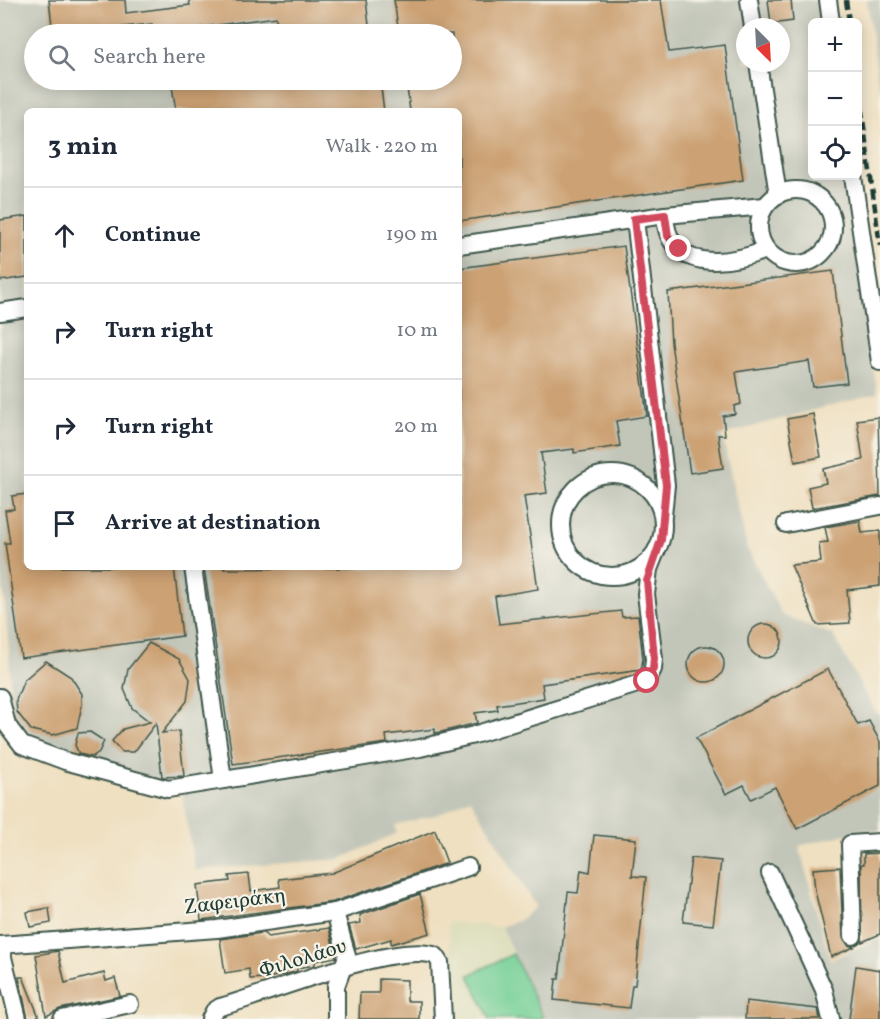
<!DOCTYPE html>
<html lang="en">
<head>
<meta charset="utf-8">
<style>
	:root { --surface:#fff; --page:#f2f2f3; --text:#1f2937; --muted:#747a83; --line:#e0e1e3 }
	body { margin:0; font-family:Vollkorn,serif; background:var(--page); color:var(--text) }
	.controls { position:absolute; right:18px; top:18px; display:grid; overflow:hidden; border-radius:9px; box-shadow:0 3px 15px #0003 }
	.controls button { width:54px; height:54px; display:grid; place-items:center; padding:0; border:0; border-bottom:2px solid var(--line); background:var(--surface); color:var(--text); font:30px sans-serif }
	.compass { position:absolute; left:736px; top:18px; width:54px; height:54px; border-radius:50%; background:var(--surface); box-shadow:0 3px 15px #0003; rotate:156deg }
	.stop { position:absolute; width:18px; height:18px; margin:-14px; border:4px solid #d1495b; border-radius:50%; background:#fff }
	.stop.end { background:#d1495b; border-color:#fff; box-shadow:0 2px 6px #0008 }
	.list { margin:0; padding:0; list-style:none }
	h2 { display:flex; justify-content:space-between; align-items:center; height:78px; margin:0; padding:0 24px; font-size:26px }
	h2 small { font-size:20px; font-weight:400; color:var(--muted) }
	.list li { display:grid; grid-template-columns:39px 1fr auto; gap:18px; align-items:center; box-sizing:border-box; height:96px; padding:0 24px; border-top:2px solid var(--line) }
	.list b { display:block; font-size:22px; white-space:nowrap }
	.list em { font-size:20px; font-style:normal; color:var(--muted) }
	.icon { flex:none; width:33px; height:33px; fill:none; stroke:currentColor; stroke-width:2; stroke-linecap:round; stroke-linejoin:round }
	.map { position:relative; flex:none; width:880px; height:1019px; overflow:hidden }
	.search { position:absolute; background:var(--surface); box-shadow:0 3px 15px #0003; left:24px; top:24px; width:438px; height:66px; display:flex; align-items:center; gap:15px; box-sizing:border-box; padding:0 21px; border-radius:33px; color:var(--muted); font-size:22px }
	.panel { position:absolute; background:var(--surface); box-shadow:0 3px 15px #0003; left:24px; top:108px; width:438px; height:462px; border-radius:9px }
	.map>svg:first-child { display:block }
</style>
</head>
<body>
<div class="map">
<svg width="880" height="1019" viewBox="0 0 880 1019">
	<rect width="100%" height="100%" fill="#f7f3e8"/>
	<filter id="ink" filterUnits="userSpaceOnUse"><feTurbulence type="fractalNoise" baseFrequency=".0167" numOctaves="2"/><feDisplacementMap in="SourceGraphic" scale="12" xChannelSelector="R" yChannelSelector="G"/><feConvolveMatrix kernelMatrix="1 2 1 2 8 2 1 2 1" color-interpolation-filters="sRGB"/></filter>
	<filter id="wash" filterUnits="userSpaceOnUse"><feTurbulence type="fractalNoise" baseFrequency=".008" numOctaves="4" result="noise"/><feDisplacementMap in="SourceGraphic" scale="24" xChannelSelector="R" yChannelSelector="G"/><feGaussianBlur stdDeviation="1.35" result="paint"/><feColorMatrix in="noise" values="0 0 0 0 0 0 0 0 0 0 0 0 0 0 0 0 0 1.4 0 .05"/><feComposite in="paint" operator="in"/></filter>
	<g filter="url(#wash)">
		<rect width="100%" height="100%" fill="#efe0c1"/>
		<!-- built -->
		<path fill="#dddebc" d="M448 922 501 927 545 1019H454Z"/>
		<!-- industrial -->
		<g fill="#c2c6b9" fill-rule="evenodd">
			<path d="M0 0H821L824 22H812V176H846L877 393 722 435 747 548 782 615 833 635 876 713 880 714V831L843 835 799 846 830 960 880 938V1019H545L501 927 520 920 536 907 470 798 439 814 395 825 397 833 340 859 195 870 180 781 157 784 26 738 14 720 10 693 9 650 0 552ZM745 27H781V63H745ZM34 34H452V80H34ZM27 111H459V567H27Z"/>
			<path d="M867 0H880V95Z"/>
		</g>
		<!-- pitch -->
		<path fill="#76d097" stroke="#4a8666" stroke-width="1.5" d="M513 954 543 1017 538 1019H490L469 975Z"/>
		<g id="blocks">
			<!-- building -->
			<g fill="#cca173">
				<path d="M49 0H125L126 13 190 5 189 0H366L370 34H277L276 17 153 34 152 24 53 34Z"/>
				<path d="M394 0H661L669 52 725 45 743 180 459 221V111H410L406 80H452V34H399Z"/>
				<path d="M768 0H791L793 21 771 24Z"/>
				<path d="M171 80H380L384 111H176Z"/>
				<path d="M27 216V277L0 281V220Z"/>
				<path d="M624 246 647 416 616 421 620 446 574 453V449L541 453 547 493 524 496 538 589 495 596 499 624 621 611 622 617 638 616 643 659 641 670 542 684 544 698 497 705 498 710 475 713 477 723 441 732 435 733V729L386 735 387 743 233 764 204 567H224V569L459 567V268Z"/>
				<path d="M833 271 847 383 813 387 809 361 736 372 741 404 734 406 735 414 723 416 725 435H718L723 468 690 473 671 343 668 292Z"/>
				<path d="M813 414 821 457 795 462 787 419Z"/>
				<path d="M878 417 880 496 812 508 808 487 826 483 823 469 863 460 857 420Z"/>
				<path d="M27 494V567H174L182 636 21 658 5 543H10L5 510 14 509 12 496Z"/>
				<path d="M860 521 862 533 880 531V586L847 590 850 623 817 625 791 565 821 562 819 543 828 542 825 527Z"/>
				<circle cx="765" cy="641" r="17"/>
				<path d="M149 643 179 659 190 679 187 701 162 733 179 731 184 776 162 777 156 723 134 752H122L112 741 123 729 150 722 132 708 124 689 128 669Z"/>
				<circle cx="706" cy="664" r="18"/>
				<path d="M46 661 71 677 82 694V705L77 728 53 735 31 730 17 712 16 700 24 680Z"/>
				<path d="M828 669 858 725 869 721 880 742V786L797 829 775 787 751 799 744 785 726 794 696 738Z"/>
				<path d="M90 732 104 741 99 752 92 757 79 754 75 745 78 733Z"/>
				<path d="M435 830 447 863 333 902 201 920 197 885 230 881 229 876 249 874 251 891 280 887 279 879 332 873Z"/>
				<path d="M594 835 636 839 632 876 646 877 635 985H632L629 1008 554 1000 556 979H559L568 892 578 893 581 870 590 872Z"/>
				<path d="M880 853V934L862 942 861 864H864V854Z"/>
				<path d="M691 858 721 861 713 925 683 922Z"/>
				<path d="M840 867 843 937 848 945 854 947 831 957 815 891 813 869Z"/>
				<path d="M420 894 430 933 391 944V939L356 949 349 925 361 923 360 915Z"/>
				<path d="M49 908 51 923 30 927 27 912Z"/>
				<path d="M329 928 336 957 315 961V965L297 968V971L284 975 264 978 250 979 249 969 225 973 220 939 263 933 268 937Z"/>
				<path d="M58 951 65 983 104 973 106 981 115 978 120 996 60 1009 46 1016 36 955Z"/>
				<path d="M856 966 880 970V1019H849Z"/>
				<path d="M19 977H23L39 1017 28 1019Z"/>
				<path d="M379 979 407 980V1001H419V1019H359L360 993H379Z"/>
				<path d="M746 1001 818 1009 820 1019H745Z"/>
			</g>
		</g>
	</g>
	<g filter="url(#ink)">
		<use href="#blocks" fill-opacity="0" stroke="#3e5549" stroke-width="1.5"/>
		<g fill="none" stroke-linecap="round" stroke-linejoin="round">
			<defs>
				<g id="minor">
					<path d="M749 0 753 27"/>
					<path d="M828 0 831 22"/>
					<path d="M758 63 778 195"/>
					<path d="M853 176 880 362"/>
					<circle cx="796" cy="227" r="37"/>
					<path d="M665 215C667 273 727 265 766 250"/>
					<path d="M635 219 666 485 663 516"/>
					<path d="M459 245 665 215 765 206"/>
					<path d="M0 312 27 308"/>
					<circle cx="612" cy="525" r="51"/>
					<path d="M786 524 880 506"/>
					<path d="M193 567 223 780"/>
					<path d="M0 697 7 725 22 745 65 761 168 789 420 748 474 735 647 681 653 669 654 659 646 594 649 569 657 549"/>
					<path d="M770 873 824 990 831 1019"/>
					<path d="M335 912 347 956 336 986V1019"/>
					<path d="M853 936 850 844 880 842"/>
					<path d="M0 945 217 929 335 912 468 867"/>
					<path d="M0 945 18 1019"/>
					<path d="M62 1019 130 1004"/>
					<path d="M210 1019 214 1011 220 1007C265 995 398 940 436 956L440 962 443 1019"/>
				</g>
			</defs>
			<!-- minor casing -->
			<use href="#minor" stroke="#3e5549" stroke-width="20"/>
			<!-- minor -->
			<use href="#minor" stroke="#fff" stroke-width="16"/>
			<!-- rail -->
			<g stroke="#1f3d34" stroke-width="4.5" stroke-dasharray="9 4.5" stroke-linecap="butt">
				<path d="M846 0 849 22"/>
				<path d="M858 82 880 246"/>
			</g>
		</g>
	</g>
	<g fill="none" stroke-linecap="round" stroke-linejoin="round" filter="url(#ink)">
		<!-- route -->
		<path stroke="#d1495b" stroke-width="8" d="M647 681 653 669 654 658 647 581 661 540 666 485 634 219 665 215 668 236 679 249"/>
	</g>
	<g text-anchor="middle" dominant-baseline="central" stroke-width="4.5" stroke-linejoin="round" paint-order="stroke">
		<!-- street labels -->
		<g font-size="21" fill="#1f3d34" stroke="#f7f3e8">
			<text transform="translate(235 902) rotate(-7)">Ζαφειράκη</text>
			<text transform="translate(303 959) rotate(-17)">Φιλολάου</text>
		</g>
	</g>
</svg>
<div class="controls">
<button>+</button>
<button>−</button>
<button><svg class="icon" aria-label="locate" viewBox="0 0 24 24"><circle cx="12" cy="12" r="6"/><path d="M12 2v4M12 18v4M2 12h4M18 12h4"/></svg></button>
</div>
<svg class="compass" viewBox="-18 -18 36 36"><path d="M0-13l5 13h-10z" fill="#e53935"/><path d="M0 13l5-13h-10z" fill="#747a83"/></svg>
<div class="stop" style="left:647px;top:681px"></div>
<div class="stop end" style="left:679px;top:249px"></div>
<div class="search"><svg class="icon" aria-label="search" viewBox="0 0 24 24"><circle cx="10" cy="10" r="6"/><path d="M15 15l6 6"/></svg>Search here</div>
<section class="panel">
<h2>3 min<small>Walk · 220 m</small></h2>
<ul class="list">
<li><svg class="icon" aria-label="ahead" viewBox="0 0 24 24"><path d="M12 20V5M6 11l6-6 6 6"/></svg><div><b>Continue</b></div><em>190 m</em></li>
<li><svg class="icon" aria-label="right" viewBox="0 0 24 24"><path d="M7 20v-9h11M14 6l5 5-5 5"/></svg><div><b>Turn right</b></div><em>10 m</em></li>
<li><svg class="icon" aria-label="right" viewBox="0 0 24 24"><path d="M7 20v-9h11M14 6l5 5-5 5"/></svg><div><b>Turn right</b></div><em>20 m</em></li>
<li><svg class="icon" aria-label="arrive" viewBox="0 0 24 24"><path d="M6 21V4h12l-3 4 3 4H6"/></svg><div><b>Arrive at destination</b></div></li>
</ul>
</section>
</div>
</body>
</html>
